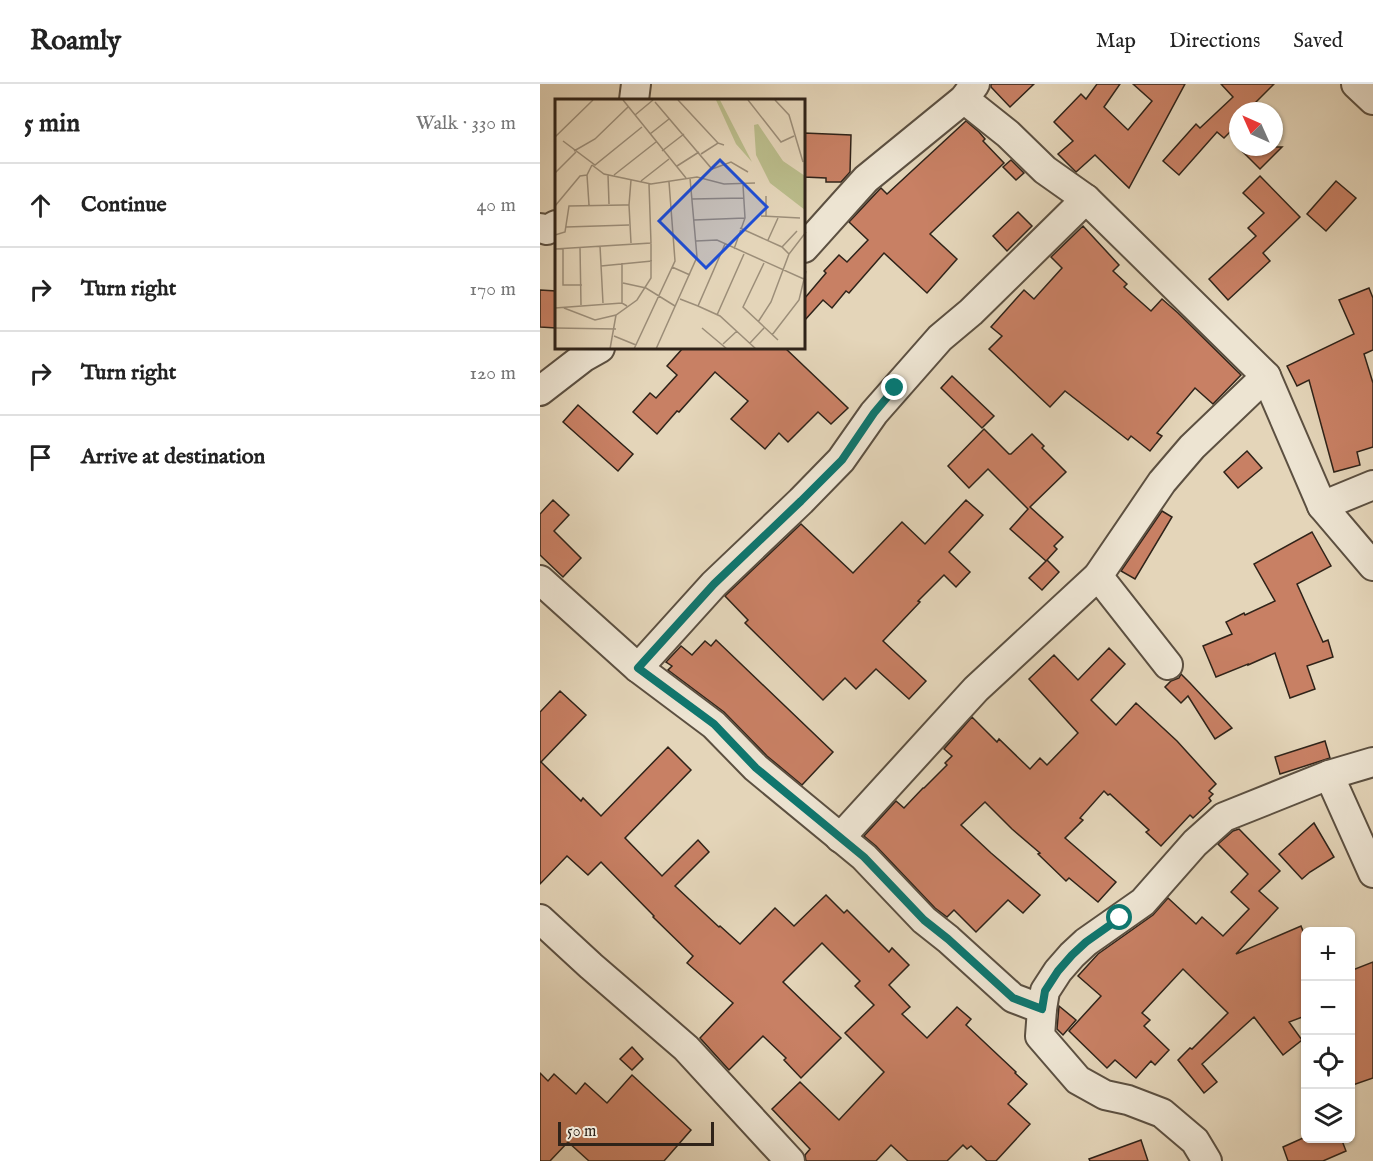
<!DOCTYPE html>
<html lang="en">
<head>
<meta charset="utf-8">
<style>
	:root { --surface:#fff; --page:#f2f2f2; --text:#222; --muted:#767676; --line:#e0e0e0 }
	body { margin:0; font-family:"IM FELL English",serif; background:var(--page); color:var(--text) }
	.controls { position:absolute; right:18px; bottom:18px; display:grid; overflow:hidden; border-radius:9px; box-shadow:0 2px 4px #0004 }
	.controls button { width:54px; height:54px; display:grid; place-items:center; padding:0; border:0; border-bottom:2px solid var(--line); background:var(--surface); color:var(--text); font:30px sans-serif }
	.compass { position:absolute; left:689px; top:18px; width:54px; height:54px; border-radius:50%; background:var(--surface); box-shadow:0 2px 4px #0004; rotate:315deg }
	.scale { position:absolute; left:18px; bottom:15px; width:156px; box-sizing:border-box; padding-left:6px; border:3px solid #2f2319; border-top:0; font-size:16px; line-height:21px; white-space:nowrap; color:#2f2319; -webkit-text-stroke:4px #ede4d2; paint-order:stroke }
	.stop { position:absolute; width:18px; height:18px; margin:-14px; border:4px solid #0f766e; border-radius:50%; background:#fff }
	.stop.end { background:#0f766e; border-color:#fff; box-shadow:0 2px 6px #0008 }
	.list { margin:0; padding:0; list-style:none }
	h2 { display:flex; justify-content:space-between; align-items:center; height:78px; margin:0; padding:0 24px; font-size:26px }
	h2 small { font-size:20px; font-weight:400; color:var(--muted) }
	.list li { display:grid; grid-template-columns:39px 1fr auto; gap:18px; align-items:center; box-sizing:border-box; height:84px; padding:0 24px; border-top:2px solid var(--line) }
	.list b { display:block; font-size:22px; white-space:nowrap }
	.list em { font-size:20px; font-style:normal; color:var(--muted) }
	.icon { flex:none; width:33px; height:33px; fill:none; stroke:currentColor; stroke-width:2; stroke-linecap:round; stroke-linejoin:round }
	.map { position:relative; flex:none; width:833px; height:1077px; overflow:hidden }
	header { display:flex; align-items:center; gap:36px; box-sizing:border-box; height:84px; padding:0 30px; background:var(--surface); border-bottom:2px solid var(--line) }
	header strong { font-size:28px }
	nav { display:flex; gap:33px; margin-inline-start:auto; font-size:21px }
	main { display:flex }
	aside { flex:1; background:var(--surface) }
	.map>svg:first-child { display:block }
</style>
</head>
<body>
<header>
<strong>Roamly</strong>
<nav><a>Map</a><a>Directions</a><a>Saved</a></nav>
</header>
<main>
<aside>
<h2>5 min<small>Walk · 330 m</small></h2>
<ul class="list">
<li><svg class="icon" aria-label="ahead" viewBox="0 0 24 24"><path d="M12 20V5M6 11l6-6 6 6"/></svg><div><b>Continue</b></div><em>40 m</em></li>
<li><svg class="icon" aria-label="right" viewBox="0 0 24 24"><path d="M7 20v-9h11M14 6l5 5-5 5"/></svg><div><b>Turn right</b></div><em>170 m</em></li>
<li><svg class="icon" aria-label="right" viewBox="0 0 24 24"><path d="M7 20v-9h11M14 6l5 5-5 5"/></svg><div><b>Turn right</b></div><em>120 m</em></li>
<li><svg class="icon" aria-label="arrive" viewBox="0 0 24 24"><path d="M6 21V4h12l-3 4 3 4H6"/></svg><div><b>Arrive at destination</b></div></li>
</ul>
</aside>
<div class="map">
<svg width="833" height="1077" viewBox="0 0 833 1077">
	<rect width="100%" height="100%" fill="#e4d5b9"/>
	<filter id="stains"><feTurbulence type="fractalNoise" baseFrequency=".00333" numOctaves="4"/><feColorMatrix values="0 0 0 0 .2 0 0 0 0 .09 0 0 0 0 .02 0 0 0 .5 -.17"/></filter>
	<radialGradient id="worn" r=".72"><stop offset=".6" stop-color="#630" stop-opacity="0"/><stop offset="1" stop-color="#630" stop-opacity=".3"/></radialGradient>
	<!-- building -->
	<g fill="#c88064" stroke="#2f2319" stroke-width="1.5">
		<path d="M451 0H494L470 23 451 3Z"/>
		<path d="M557 0H580L564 23 588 46 612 17 593 0H645L589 104 555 71 536 88 518 70 533 57 514 38 541 10 546 15Z"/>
		<path d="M681 0H734L707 27H698V40L684 54 677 48 639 91 623 77 656 40 660 44 693 13Z"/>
		<path d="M426 37 439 48 445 55 443 57 464 79 390 150 417 175 387 209 344 169 309 209 306 207 292 224 283 216 264 237V215L286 189 284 187 299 171 307 178 328 156 309 138 339 106 341 104 347 110Z"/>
		<path d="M264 49 311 51 310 88 301 98H286V94L264 93Z"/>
		<path d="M698 63H742L720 85Z"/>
		<path d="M471 76 484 89 476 96 463 83Z"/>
		<path d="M720 92 760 133 723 169 730 177 688 216 669 195 716 152 708 144 724 129 703 109Z"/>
		<path d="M796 97 816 114 786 147 767 130Z"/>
		<path d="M478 128 492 142 467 167 453 152Z"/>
		<path d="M543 142 579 181 573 187 587 200 584 203 611 227 622 215 638 229 701 291 673 320 655 304 617 349 622 352 610 367 591 352 588 356 525 307 510 323 449 265 462 252 451 243 484 206 494 215 522 184 511 173Z"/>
		<path d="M829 204 833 214V266L824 270 833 299V363L817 368 820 381 794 388 769 296 757 302 747 282 814 250 799 216Z"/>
		<path d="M0 206 16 207V244L0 243Z"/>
		<path d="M143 264H245L308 324 291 340 278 328 248 358 239 349 225 365 191 335 208 317 175 288 139 328 137 327 117 350 93 328 110 309 116 314 137 291 127 282Z"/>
		<path d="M412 292 454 332 442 344 401 304Z"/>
		<path d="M38 321 93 370 78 387 23 338Z"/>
		<path d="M444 345 469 370H471L492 350 504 362 502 364 526 388 490 423 523 453 514 462 517 465 507 476 519 488 502 506 489 494 506 477 470 445 488 425 448 385 429 404 408 382Z"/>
		<path d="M707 367 722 384 698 404 684 388Z"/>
		<path d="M13 416 29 431 14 447 41 474 23 493 0 471V430Z"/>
		<path d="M426 416 443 431 409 468 430 488 416 503 404 491 378 517 380 518 343 557 386 597 369 615 336 585 316 605 305 594 283 616 205 539 208 536 185 512 261 440 313 489 362 438 385 460Z"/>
		<path d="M622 427 632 433 595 495 581 487Z"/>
		<path d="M772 448 791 482 757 500 783 558 788 556 793 573 767 582 775 605 750 614 735 569 708 581V580L676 593 663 562 692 550 686 538 704 529 705 531 735 517 714 480Z"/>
		<path d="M176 556 293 668 262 701 227 672 184 628 128 586 132 582 126 578 141 562 152 571 165 557 171 562Z"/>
		<path d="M569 564 585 580 551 616 576 641 596 619 637 657 676 700 669 707 673 710 669 714 671 717 653 734 650 731 621 762 606 748 609 746 570 710 568 711 564 707 540 734 543 736 525 754 576 798 558 818 529 794 526 797 498 770 500 769 472 745 445 718 421 741 451 769 500 811 483 829 468 816 436 848 414 826 407 833 395 824 336 762 324 752 356 717 364 724 383 704H384L407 681 405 679 412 672 404 665 432 633 457 658 459 655 490 685 500 674 507 681 538 649 489 595 514 571 538 596Z"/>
		<path d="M641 590 650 599 692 644 675 655 648 612 641 619 625 603 631 597 639 594Z"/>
		<path d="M20 607 46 631 1 678 41 717 43 714 61 732 128 663 151 686 85 754 122 792 158 756 169 768 135 802 179 843 180 842 200 860 235 824 254 842 286 811 304 829 307 826 349 868 352 864 369 881 349 901 370 923 362 930 387 954 417 923 431 935 426 941 476 988 475 989 487 1000 468 1020 490 1040 456 1077H447L431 1062 427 1065 423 1061 407 1077H368L351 1061 336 1077H266L265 1071 270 1065 232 1025 260 998 299 1036 344 988 305 949 334 921 315 902 320 897 282 859 243 898 301 954 261 994 244 976 246 974 223 952 189 986 160 954 193 919 147 879 153 872 113 833 114 832 61 778 48 791 27 772 0 800V628Z"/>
		<path d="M785 657 790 674 740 690 735 673Z"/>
		<path d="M774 739 794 773 770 788 762 795 739 770Z"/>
		<path d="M699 745 740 787 719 807 738 824 696 870 761 842 765 852V932L749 938 762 956 743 971 714 933 662 980 677 998 664 1009 638 976 650 964 652 965 688 929 643 885 602 929 610 936 604 942 629 966 615 981 611 977 596 994 575 976 567 984 529 947 561 912 538 892 558 870 613 831 628 814 656 840 662 833 683 852 709 825 691 808 708 790 678 760 693 747Z"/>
		<path d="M833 878V994L810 1002V887Z"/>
		<path d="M519 922 536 936 523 951 517 945Z"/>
		<path d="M92 963 103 975 92 986 80 975Z"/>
		<path d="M0 989 8 997 14 990 36 1010 45 999 67 1019 92 991 151 1046 124 1077H49L28 1058 10 1077H0Z"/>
		<path d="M763 1054H801L806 1067 783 1077H748L743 1063Z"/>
		<path d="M601 1056 608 1077H550L549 1075Z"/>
	</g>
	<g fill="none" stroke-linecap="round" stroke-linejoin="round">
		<defs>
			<g id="minor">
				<path d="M816 0 833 16"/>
				<path d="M424 15 468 50 505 86 546 115 726 292 782 422 833 482"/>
				<path d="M94 16 96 0"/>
				<path d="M0 144 7 146 16 141"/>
				<path d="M264 164 326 95 424 15 435 0"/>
				<path d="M0 307 44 273 60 264"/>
				<path d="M782 422 833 401"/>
				<path d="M558 492 628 581"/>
				<path d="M0 496 98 584 174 641 216 684 324 773 384 836 408 855 473 914 502 925"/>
				<path d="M98 584 174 500 261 417 301 376 334 329 400 254 431 228 546 115"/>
				<path d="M789 691 833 789"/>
				<path d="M300 754 436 605 558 492 622 398 652 363 726 292"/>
				<path d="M0 835 51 882 146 964 250 1077"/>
				<path d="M667 1077 655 1057 622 1029 588 1016 565 1011 538 996 500 952 502 925 505 907 518 887 532 871 546 858 603 818 655 759 684 733 789 691 833 678"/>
			</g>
		</defs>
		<!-- minor casing -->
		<use href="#minor" stroke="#5c5041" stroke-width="32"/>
		<!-- minor -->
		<use href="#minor" stroke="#ede4d2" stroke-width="28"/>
	</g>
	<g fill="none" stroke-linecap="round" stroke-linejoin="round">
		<!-- route -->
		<path stroke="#0f766e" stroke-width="8" d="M355 304 334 329 302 376 261 417 174 500 98 584 174 640 216 684 324 773 384 836 408 855 473 914 502 925 505 907 518 887 532 871 546 858 580 834"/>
	</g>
	<!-- overview -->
	<g transform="translate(15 15)">
		<rect width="250" height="250" fill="#e4d5b9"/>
		<path d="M161 1H165L197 63 181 45ZM203 25 228 62 250 77V111L215 84 201 56 199 26Z" fill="#babc8b"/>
		<path fill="none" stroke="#9c8e79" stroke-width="1.5" d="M68 1 131 79M123 1 163 44M193 1 226 43 239 37M220 1 234 16 248 63M100 3 157 70 176 63 193 73M80 16 98 1M95 35 114 20M0 38 38 1M8 42 40 66 87 28M19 52 40 40 73 8M107 52 129 35M146 55 163 44 169 46M37 66 49 75 96 85 142 78 169 85 200 84M122 67 144 53M0 74 21 53M53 76 54 105M59 76 101 43M86 82 114 60M211 97V117M137 100 189 99M34 106 32 76 37 66M74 106 76 81M0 107 25 77 32 76M206 117 245 119M139 121 190 119M11 128 74 126M185 129 227 148 234 155M0 136 10 133 14 107 69 106H74L76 144M213 141 223 119M141 142 162 141 251 181M45 147 48 204M25 148 26 206M227 148 242 132M0 150 96 144 94 85M8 150V186H27M179 150 190 119 188 86M209 164 188 208 223 241M46 167 97 162M117 168 135 176M68 184 91 189 120 207M125 200 143 207 170 145M67 204V164M143 207 165 217 201 250M0 209 67 204 72 207M9 209 40 221 61 216 82 201 96 179V144M162 216 189 155M203 223 216 203 234 155 251 133M0 229 61 230M147 229 172 250M217 236 244 201 251 172M59 237 81 246M195 244 209 229M168 245 182 232M55 250 61 216M79 250 120 162 114 83M101 250 142 158 135 79"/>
		<path fill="#1d4ed8" fill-opacity="0.15" stroke="#1d4ed8" stroke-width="3" d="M165 61 212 108 151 169 104 122Z"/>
		<rect width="250" height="250" fill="none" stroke="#2f2319" stroke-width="3"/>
	</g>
	<rect width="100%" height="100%" filter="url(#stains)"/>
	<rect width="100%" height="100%" fill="url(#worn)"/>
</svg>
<div class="controls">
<button>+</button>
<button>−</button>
<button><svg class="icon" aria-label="locate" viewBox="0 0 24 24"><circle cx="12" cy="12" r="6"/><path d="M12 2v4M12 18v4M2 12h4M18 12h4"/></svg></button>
<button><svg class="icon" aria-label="layers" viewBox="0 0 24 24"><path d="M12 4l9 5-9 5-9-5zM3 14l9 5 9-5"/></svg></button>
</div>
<svg class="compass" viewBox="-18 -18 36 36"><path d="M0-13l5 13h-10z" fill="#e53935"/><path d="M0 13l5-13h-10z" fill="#767676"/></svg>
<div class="scale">50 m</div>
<div class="stop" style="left:580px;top:834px"></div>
<div class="stop end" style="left:355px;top:304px"></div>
</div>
</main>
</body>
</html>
